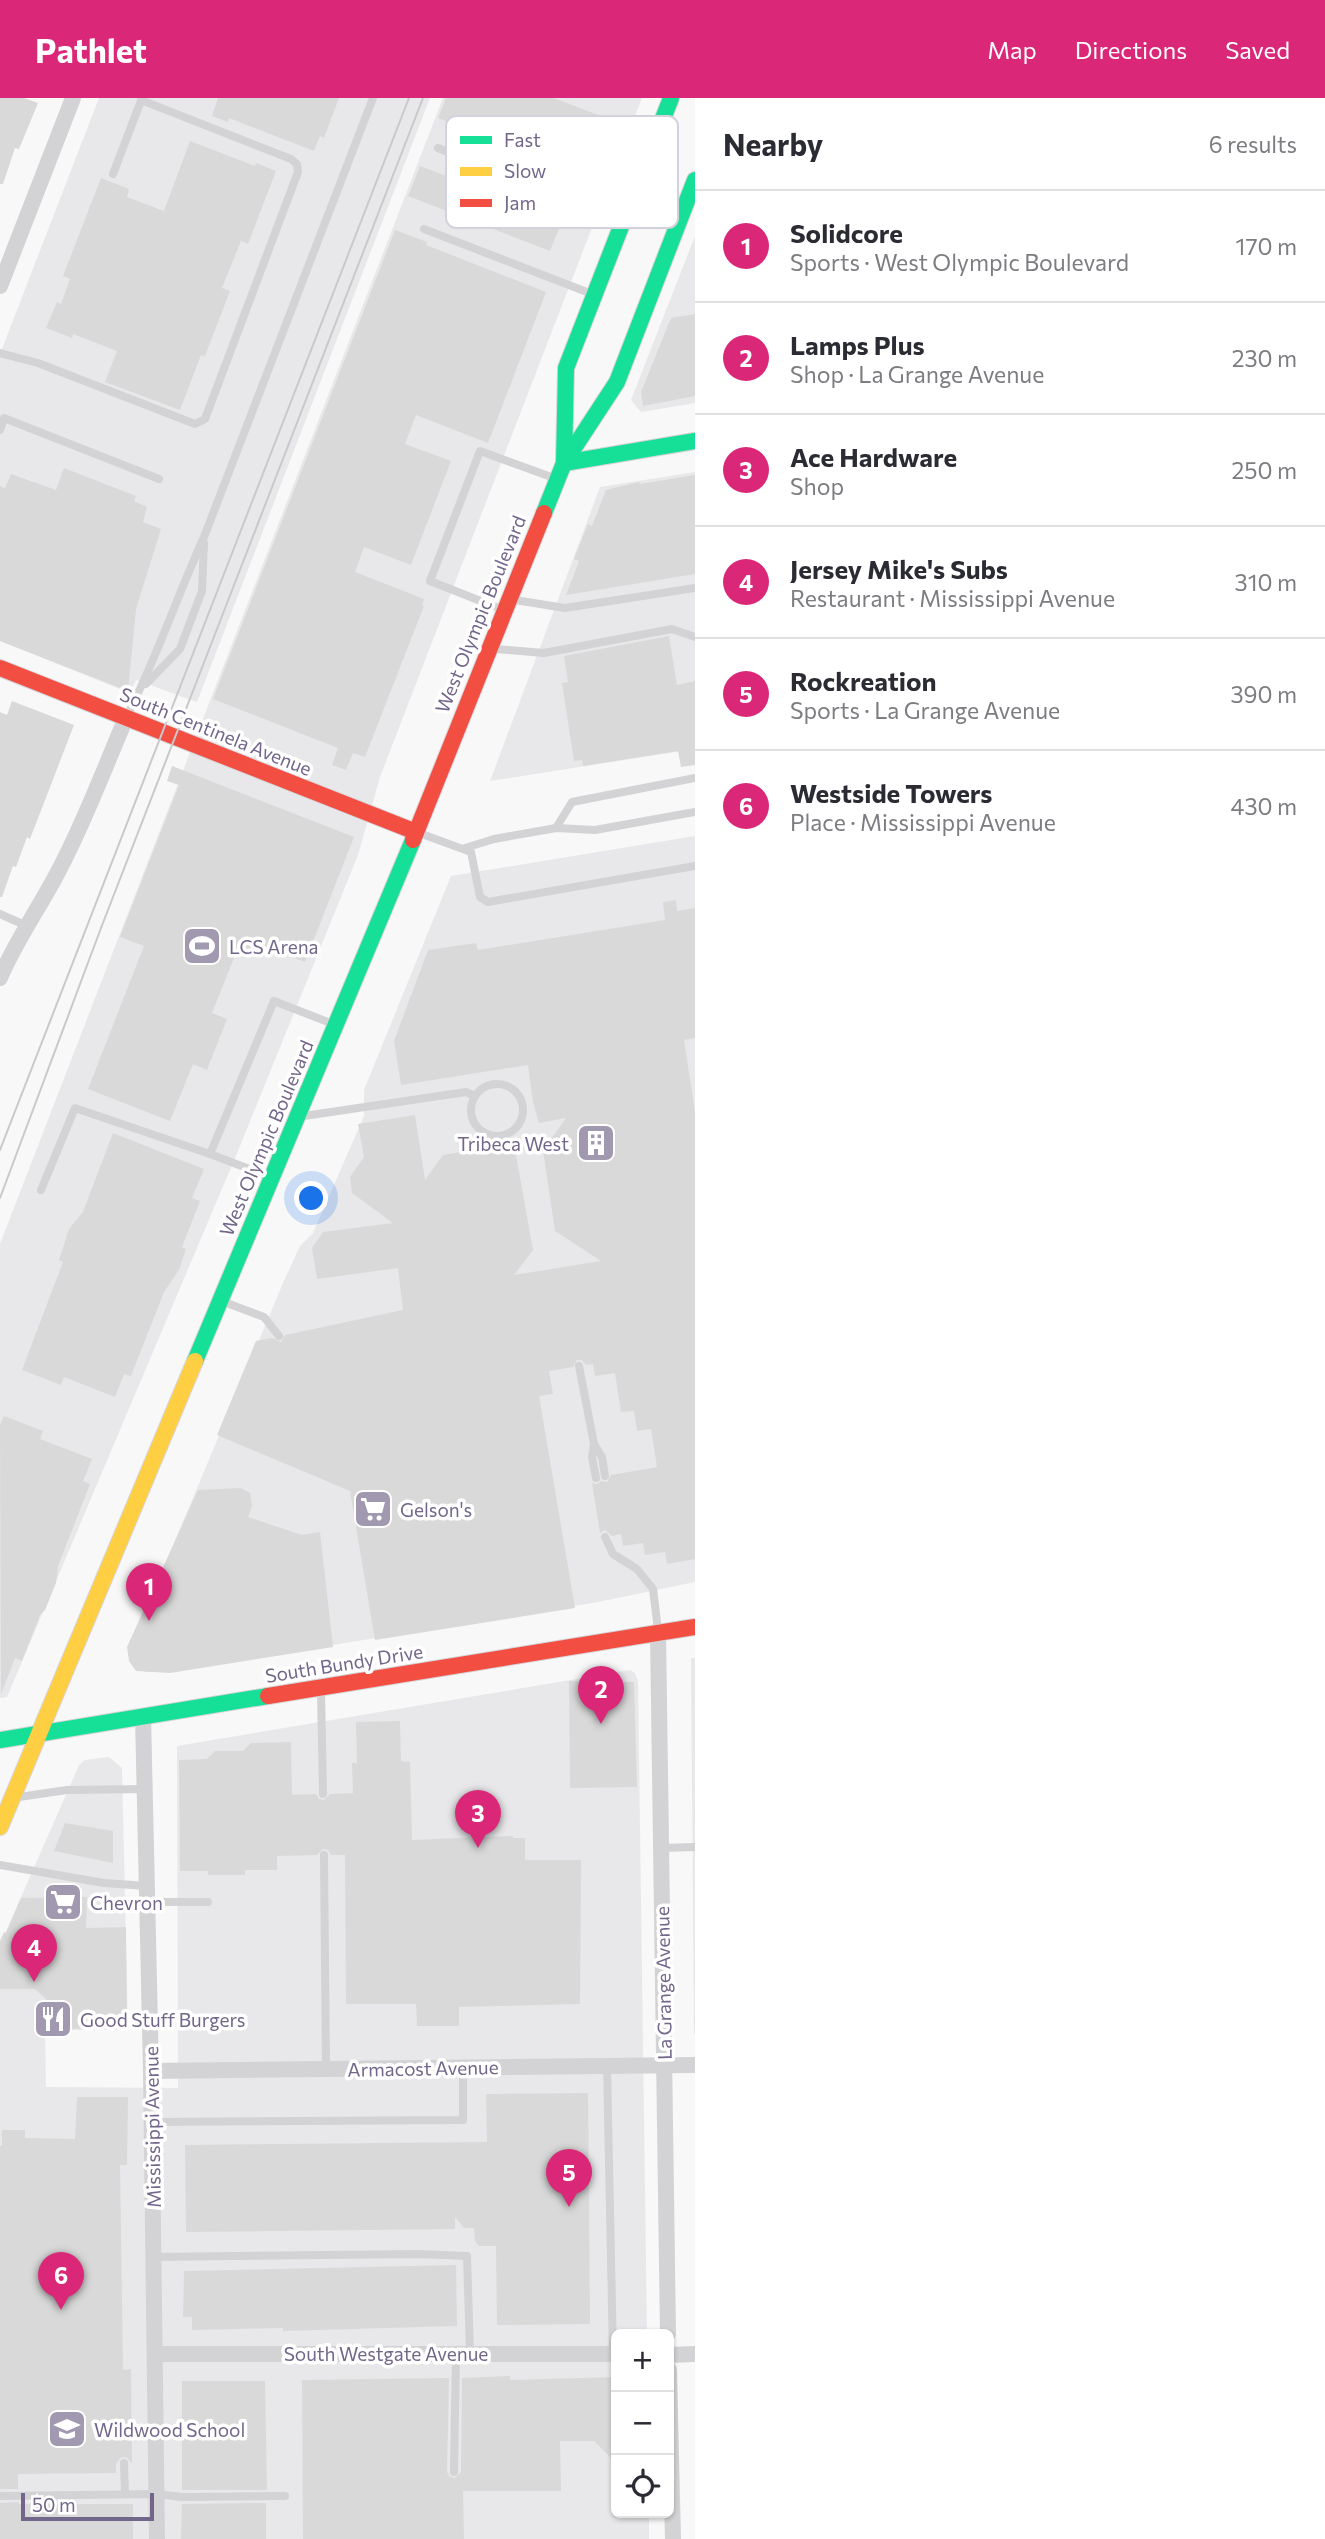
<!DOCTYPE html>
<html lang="en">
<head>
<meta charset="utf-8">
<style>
	:root { --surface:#fff; --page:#f2f2f3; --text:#2b2b33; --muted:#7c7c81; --line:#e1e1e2; --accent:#db2777 }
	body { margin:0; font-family:Commissioner,sans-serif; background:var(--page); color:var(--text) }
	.controls { position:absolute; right:21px; bottom:21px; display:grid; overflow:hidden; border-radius:10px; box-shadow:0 2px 5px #0004 }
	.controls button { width:63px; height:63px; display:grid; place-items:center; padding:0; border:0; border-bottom:2px solid var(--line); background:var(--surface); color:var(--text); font:35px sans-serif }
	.scale { position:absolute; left:21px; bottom:18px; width:133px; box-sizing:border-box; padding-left:7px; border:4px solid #72668a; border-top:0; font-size:19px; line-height:24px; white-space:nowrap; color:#72668a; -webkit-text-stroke:5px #fff; paint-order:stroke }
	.you { position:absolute; left:312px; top:1101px; width:24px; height:24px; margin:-18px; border:5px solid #fff; border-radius:50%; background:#1a73e8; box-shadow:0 0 0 10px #1a73e833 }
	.badge { display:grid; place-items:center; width:46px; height:46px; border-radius:50%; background:var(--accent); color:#fff; font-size:23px; font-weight:700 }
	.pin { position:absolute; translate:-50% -58px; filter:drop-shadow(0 2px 4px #0008) }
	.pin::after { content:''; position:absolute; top:37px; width:24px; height:21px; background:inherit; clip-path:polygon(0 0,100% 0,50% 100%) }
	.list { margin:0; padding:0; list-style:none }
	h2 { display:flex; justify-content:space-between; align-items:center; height:91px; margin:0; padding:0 28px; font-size:30px }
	h2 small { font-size:23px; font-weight:400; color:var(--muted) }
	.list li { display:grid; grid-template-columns:46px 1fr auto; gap:21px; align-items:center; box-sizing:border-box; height:112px; padding:0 28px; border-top:2px solid var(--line) }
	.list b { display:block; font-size:26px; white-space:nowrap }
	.list p { margin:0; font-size:23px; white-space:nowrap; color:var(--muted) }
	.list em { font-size:23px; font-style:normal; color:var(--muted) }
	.icon { flex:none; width:38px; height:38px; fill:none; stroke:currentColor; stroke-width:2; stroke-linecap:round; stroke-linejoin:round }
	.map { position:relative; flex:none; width:695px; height:2441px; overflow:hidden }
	header { display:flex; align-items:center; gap:42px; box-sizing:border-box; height:98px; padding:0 35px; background:var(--accent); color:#fff }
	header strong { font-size:33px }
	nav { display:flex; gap:38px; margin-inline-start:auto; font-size:24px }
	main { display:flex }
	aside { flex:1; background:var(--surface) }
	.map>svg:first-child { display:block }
</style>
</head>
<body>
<header>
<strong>Pathlet</strong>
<nav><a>Map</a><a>Directions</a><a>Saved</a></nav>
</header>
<main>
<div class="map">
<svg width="695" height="2441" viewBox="0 0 695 2441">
	<rect width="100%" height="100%" fill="#f8f8f8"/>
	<!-- built -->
	<g fill="#e8e8ea">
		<path d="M99 0H430L197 604 136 582 130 595 0 543V256Z"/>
		<path d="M443 0H642L380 679 358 757 238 1053 7 1599 0 1600V1146Z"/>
		<path d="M695 138V305L641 314 631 302Z"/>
		<path d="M695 374V651L490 683 600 389Z"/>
		<path d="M695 738V1484L598 1504 166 1574H145L133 1564 130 1550 283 1185 300 1148 313 1135 364 1018V992L451 778Z"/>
		<path d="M691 1560H695V1936H694Z"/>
		<path d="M630 1572 635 1575 638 1584 647 2236H616V2415H649V2441H0V1847L79 1667 85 1662 109 1659 122 1670 128 1932H45L46 1989 178 1990 177 1648Z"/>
	</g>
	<!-- building -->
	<g fill="#d9d9da">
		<path d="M0 0H24L38 5 19 51 15 50 3 86H0Z"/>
		<path d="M218 0H339L324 40 320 38 314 53 229 20 228 24 212 18Z"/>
		<path d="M446 0H554L611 22 589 78 526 54 522 64 509 59 513 49 438 20Z"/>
		<path d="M190 43 255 68 256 65 276 73 248 146 241 143 222 190 230 193 205 258 201 257 180 312 105 284 117 253 73 236 72 240 46 230 57 204 61 206 70 181 63 178 101 80 129 91 127 99 164 113Z"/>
		<path d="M420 68 562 123 550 153 408 98Z"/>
		<path d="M395 132 427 144 426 147 546 194 488 345 416 317 405 346 451 363 411 467 364 449 355 474 424 501 422 507 424 508 365 659 353 655 346 672 332 667 338 650 213 601Z"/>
		<path d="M695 216V298L643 308 641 294 671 220Z"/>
		<path d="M64 370 136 398 134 403 147 409 143 424 161 431 136 511 128 593 0 543V388L5 390 11 376 56 392Z"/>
		<path d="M695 377V476L566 497 579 463 574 461 588 426 592 428 606 392 639 384 640 386Z"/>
		<path d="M669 538 677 587 695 583V667L681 669 678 653 583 668 582 662 574 663 562 585 568 584 564 558Z"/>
		<path d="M12 603 74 627 30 741 27 739 16 769 13 768 2 799H0V614L7 617Z"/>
		<path d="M172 668 354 739 305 864 263 848 251 859 234 860 212 915 227 921 207 972 193 966 170 1023 88 991 144 848 120 839 179 687 167 683Z"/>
		<path d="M676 802 677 813 695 810V940L684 942 695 1014V1461L667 1466 665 1454 645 1457 643 1445 623 1448 621 1436 612 1438 605 1432 600 1435 592 1385 597 1386 601 1383 607 1384 611 1377 657 1369 651 1331 637 1333 634 1313 621 1314 615 1275 595 1278 593 1266 586 1267 582 1262H577L573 1269 549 1273 553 1296 539 1298 575 1510 375 1542 350 1393 217 1337 256 1243 272 1240 281 1244 285 1237 403 1212 398 1170 317 1181 312 1150 323 1134 393 1125 352 1095 350 1079 364 1059 358 1026 415 1017 425 1082 443 1057 503 1047 516 1057 533 1152 514 1177 601 1163 555 1133 543 1052 566 1020 539 1025 533 1004 528 967 401 987 394 943 428 852 476 845 478 852 665 822 663 804Z"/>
		<path d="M113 1035 204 1071 192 1100 200 1103 182 1149 186 1151 179 1172 164 1194 131 1278 124 1276 115 1299 64 1279 61 1287 22 1272 63 1164 59 1162 69 1131 83 1114Z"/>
		<path d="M4 1318 43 1333 40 1341 92 1361 83 1383 90 1386 58 1468 56 1485 45 1512 40 1517 22 1563 15 1560 1 1596 0 1327Z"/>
		<path d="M241 1390 250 1395 252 1408 248 1419 302 1437 320 1434 333 1549 170 1575 136 1573 129 1563 127 1549 198 1392Z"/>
		<path d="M569 1583 634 1584 637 1689 570 1690Z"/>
		<path d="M400 1623 401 1663 410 1664 412 1742 513 1738V1740H525V1762H581L580 1906 459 1909V1928H417L416 1906H346L345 1757H331L328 1752 323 1751 317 1757 277 1758V1772H245V1777H208V1773H180L179 1662 207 1661 215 1653H243L251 1645 291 1644 292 1697 316 1696 319 1701 324 1702 330 1696 353 1695 352 1665H357L356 1624Z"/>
		<path d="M65 1725 113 1733V1765L54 1753Z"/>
		<path d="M87 1799 86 1830 126 1829 127 1930 50 1931V1925H46V1901L35 1891H0V1843L4 1834 6 1835 21 1800Z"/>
		<path d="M588 1995 590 2226 497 2227 496 2148H479L475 2143 474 2130H464L455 2119V2131L186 2134 185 2047 487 2044 486 1996Z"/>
		<path d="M77 1999H128L127 2067H120L123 2272 131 2271 132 2365 126 2359 120 2360 116 2366V2375L18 2376V2391H0V2048H2V2032H25V2040L75 2041Z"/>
		<path d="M456 2167 457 2228 283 2233V2230L192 2232V2219H183L184 2173Z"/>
		<path d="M510 2278V2282L616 2279V2365L594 2343H560L561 2393H463L464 2441H303L302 2282 449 2280 447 2374 450 2379 455 2380 461 2374 462 2280Z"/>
		<path d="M182 2283H265L267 2392H182Z"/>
		<path d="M19 2404V2406H133V2441H0V2405Z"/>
		<path d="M266 2405V2441H181L182 2406Z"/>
	</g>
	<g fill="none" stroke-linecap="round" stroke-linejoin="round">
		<defs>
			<g id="fast">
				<path d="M564 364 566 270 671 0"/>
				<path d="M564 365 695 343"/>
				<path d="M544 415 564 365 617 284 695 82"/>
				<path d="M195 1263 413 742"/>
				<path d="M0 1642 268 1598"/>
			</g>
			<path id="slow" d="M0 1729 195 1263"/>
			<g id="jam">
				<path d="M0 570 416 734"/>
				<path d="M413 742 544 415"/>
				<path d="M268 1598 695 1529"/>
			</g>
		</defs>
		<!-- fast casing -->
		<use href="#fast" stroke="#d6d4d8" stroke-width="18"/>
		<!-- slow casing -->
		<use href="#slow" stroke="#d6d4d8" stroke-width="18"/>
		<!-- jam casing -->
		<use href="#jam" stroke="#d6d4d8" stroke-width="18"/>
		<!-- lane -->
		<g stroke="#d3d2d4" stroke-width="8">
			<path d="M438 50 619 126"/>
			<path d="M113 76 142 0"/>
			<path d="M424 131 592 196"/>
			<path d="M0 255 38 265 195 326 205 321 298 74 297 66 291 61 141 2"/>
			<path d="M0 332 4 320 159 381"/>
			<path d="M515 502 565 510 695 490"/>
			<path d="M501 511 430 483 480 353 554 380"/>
			<path d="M496 551 544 555 672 531 695 539"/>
			<path d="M146 586 180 551 202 493 204 445"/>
			<path d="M127 618C157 560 177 498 204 439L373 0"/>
			<path d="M556 730 572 704 695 680"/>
			<path d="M419 735 471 754 480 799 488 804 695 768"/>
			<path d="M465 750 494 741 556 730 595 732 695 714"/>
			<path d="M0 816 27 828"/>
			<circle cx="497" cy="1012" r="26"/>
			<path d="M304 1018 466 994 475 998"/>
			<path d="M268 1078 210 1056 274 903 333 926"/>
			<path d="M41 1092 75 1010 210 1056"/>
			<path d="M224 1204 264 1219 279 1238"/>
			<path d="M579 1268 594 1346 592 1359 596 1380"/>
			<path d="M594 1346 602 1359 605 1378"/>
			<path d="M605 1439 613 1456 637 1471 653 1491 658 1532"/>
			<path d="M321 1593 323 1696"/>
			<path d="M19 1699 67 1692 145 1691"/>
			<path d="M661 1750 695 1749"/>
			<path d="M324 1757 326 1971"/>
			<path d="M0 1767 104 1785 147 1788"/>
			<path d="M147 1804H208"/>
			<path d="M607 1968 613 2256"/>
			<path d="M152 2024 463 2022V1970"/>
			<path d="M153 2159 418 2156 467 2158 470 2255"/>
			<path d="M124 2365 125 2396"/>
			<path d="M454 2374 456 2255"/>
			<path d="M0 2398 157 2396 182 2399 285 2398"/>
		</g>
		<!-- street -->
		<g stroke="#d3d2d4" stroke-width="16">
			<path d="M0 188 73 0"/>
			<path d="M0 880C16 842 40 809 59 772 85 723 104 671 126 620"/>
			<path d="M658 1535 668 2236"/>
			<path d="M143 1618 151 1973 157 2441"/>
			<path d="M151 1973 695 1967"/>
			<path d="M155 2256H616"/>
			<path d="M669 2257 695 2256"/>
			<path d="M669 2272 673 2441"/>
		</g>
		<!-- fast -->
		<use href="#fast" stroke="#16e098" stroke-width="16"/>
		<!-- slow -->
		<use href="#slow" stroke="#ffcf43" stroke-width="16"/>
		<!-- jam -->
		<use href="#jam" stroke="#f24e42" stroke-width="16"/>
		<!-- tram -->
		<g stroke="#c9c8cb" stroke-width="2">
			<path d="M0 1052 409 0"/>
			<path d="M0 1100 101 830 423 0"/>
		</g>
	</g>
	<!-- icons -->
	<defs>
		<symbol id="stadium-square" viewBox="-11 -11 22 22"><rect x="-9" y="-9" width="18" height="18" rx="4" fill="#a199b0" stroke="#fff"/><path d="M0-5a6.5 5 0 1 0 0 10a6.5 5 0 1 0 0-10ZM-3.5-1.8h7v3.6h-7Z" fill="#fff"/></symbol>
		<symbol id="building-square" viewBox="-11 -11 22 22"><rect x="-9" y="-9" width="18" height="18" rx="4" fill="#a199b0" stroke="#fff"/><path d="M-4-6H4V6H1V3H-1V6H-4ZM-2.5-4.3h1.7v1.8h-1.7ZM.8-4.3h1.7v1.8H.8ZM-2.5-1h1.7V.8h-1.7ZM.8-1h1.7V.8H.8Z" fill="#fff"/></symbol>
		<symbol id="supermarket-square" viewBox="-11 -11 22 22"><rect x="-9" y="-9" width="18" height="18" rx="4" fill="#a199b0" stroke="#fff"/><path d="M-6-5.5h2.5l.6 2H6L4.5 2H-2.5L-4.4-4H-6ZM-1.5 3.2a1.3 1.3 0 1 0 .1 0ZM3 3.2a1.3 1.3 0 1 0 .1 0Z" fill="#fff"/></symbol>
		<symbol id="restaurant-square" viewBox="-11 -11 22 22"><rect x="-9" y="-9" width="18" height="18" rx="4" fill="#a199b0" stroke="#fff"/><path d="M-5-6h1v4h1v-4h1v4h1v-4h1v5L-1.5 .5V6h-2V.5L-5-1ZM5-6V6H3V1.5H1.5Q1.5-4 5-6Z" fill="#fff"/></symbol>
		<symbol id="school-square" viewBox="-11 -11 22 22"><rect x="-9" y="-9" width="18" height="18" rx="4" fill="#a199b0" stroke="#fff"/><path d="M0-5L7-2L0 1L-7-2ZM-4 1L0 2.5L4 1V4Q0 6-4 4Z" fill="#fff"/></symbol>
	</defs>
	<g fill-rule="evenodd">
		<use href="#stadium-square" x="180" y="826" width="44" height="44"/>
		<use href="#building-square" x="574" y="1023" width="44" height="44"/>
		<use href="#supermarket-square" x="351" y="1389" width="44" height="44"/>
		<use href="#supermarket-square" x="41" y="1782" width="44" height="44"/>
		<use href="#restaurant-square" x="31" y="1899" width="44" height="44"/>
		<use href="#school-square" x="45" y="2309" width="44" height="44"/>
	</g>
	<g text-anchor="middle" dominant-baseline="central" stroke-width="7" stroke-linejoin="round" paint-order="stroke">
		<!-- street labels -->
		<g font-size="19" fill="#72668a" stroke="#fff">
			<text transform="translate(480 516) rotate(-68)">West Olympic Boulevard</text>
			<text transform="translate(216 633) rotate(22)">South Centinela Avenue</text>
			<text transform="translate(266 1040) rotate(-67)">West Olympic Boulevard</text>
			<text transform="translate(344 1565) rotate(-9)">South Bundy Drive</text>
			<text transform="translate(663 1885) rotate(-91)">La Grange Avenue</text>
			<text transform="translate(423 1970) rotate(-1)">Armacost Avenue</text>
			<text transform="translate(152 2029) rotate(-91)">Mississippi Avenue</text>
			<text x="386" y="2255">South Westgate Avenue</text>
		</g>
		<!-- poi labels -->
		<g font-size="19" fill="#72668a" stroke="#fff" text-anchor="start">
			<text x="229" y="848">LCS Arena</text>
			<text x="569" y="1045" text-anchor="end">Tribeca West</text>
			<text x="400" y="1411">Gelson's</text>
			<text x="90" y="1804">Chevron</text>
			<text x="80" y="1921">Good Stuff Burgers</text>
			<text x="94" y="2331">Wildwood School</text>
		</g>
	</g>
	<!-- legend -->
	<rect x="446" y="18" width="232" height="112" rx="10" fill="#fff" stroke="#d5d1dc" stroke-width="2"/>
	<rect x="460" y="38" width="32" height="8" fill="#16e098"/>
	<rect x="460" y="69" width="32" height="9" fill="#ffcf43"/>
	<rect x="460" y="101" width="32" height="8" fill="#f24e42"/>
	<g font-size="19" fill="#72668a">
		<text x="504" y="49">Fast</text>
		<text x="504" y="80">Slow</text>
		<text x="504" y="112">Jam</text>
	</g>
</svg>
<div class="controls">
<button>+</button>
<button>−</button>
<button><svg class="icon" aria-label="locate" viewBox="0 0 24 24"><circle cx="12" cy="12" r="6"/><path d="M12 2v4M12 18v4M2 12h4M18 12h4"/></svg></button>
</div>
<div class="scale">50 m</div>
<div class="you"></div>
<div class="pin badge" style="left:149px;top:1523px">1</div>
<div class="pin badge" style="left:601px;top:1626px">2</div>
<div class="pin badge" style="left:478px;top:1750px">3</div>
<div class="pin badge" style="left:34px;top:1884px">4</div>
<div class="pin badge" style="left:569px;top:2109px">5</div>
<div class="pin badge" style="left:61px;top:2212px">6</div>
</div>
<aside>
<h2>Nearby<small>6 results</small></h2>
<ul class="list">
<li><span class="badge">1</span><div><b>Solidcore</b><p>Sports · West Olympic Boulevard</p></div><em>170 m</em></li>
<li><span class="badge">2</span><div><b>Lamps Plus</b><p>Shop · La Grange Avenue</p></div><em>230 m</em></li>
<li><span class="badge">3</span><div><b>Ace Hardware</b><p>Shop</p></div><em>250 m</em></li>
<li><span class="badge">4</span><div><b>Jersey Mike's Subs</b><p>Restaurant · Mississippi Avenue</p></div><em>310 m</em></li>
<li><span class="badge">5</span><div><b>Rockreation</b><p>Sports · La Grange Avenue</p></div><em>390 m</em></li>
<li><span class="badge">6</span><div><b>Westside Towers</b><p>Place · Mississippi Avenue</p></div><em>430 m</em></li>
</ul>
</aside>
</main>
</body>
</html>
